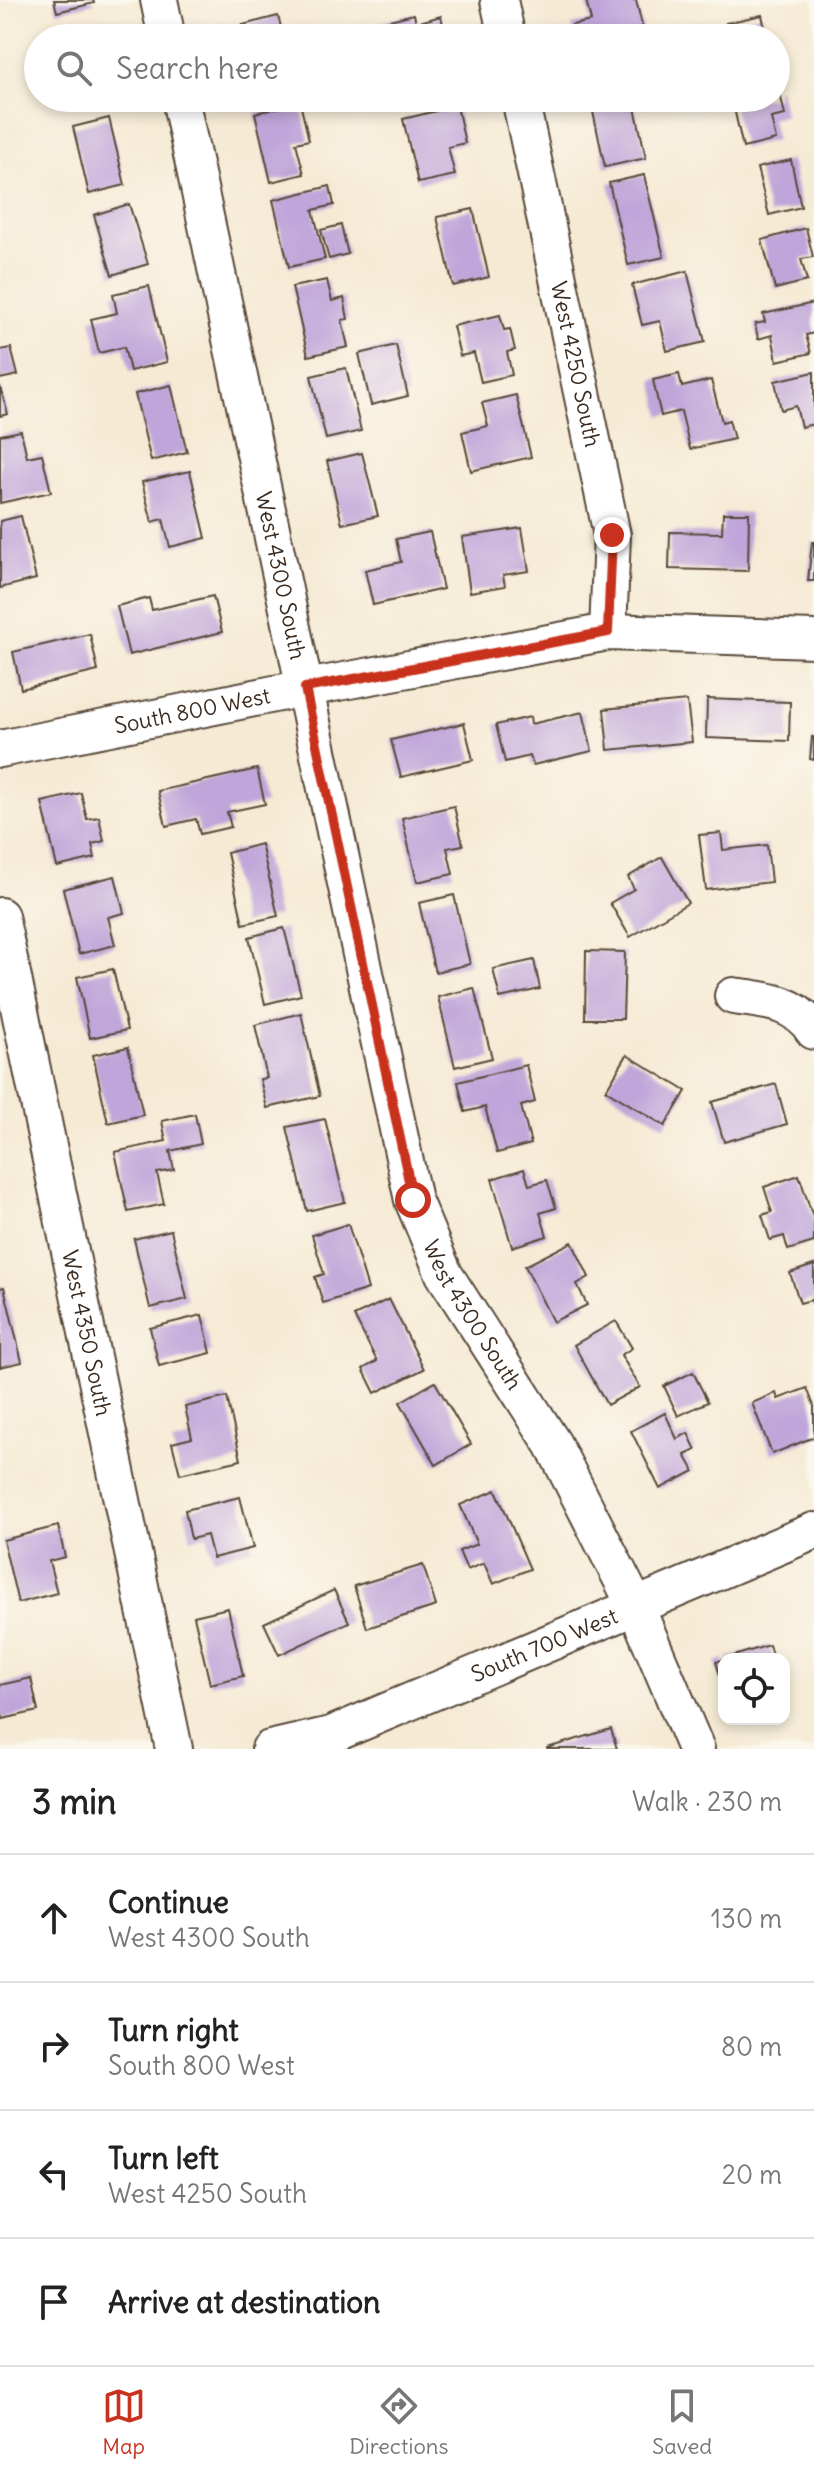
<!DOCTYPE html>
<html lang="en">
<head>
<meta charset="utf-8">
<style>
	:root { --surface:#fff; --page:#f2f2f2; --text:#222; --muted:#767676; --line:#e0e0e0; --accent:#c8321e }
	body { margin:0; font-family:Delius,sans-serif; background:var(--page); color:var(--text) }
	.controls { position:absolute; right:24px; bottom:24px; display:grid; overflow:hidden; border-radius:16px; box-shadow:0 4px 12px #0003 }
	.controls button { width:72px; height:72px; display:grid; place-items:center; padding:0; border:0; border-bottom:2px solid var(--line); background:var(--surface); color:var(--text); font:40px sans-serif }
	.stop { position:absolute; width:24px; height:24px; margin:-18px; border:6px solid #c8321e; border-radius:50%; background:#fff }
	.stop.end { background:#c8321e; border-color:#fff; box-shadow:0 2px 8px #0008 }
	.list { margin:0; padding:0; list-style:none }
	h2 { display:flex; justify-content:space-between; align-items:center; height:104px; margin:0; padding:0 32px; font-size:34px }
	h2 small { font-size:26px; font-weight:400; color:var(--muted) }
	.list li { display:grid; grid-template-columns:52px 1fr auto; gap:24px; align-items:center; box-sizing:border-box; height:128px; padding:0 32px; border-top:2px solid var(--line) }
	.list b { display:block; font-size:30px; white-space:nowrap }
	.list p { margin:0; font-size:26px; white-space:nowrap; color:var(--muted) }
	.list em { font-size:26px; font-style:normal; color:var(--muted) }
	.icon { flex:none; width:44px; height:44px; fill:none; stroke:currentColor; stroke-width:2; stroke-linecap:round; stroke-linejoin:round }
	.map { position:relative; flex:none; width:814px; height:1749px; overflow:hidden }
	.search { position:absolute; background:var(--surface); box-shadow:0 4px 12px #0003; left:24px; right:24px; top:24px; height:88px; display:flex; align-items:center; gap:20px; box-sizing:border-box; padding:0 28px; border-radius:44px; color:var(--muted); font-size:30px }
	.sheet { height:616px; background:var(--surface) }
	nav { display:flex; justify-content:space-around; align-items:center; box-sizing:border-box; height:112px; border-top:2px solid var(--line); background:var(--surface); font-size:22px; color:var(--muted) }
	nav a { display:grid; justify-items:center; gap:4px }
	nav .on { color:var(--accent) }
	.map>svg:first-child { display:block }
</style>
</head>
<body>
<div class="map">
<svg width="814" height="1749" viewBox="0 0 814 1749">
	<rect width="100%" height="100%" fill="#fbf7ec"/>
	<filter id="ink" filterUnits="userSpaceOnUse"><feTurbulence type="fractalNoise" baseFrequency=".0125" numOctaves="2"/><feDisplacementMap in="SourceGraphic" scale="16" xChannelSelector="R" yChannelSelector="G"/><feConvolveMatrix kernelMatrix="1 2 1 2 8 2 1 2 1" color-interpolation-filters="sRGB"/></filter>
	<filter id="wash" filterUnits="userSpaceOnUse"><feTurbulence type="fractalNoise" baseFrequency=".006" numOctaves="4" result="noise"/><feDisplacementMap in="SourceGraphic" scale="32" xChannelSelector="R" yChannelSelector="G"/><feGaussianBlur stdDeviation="1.8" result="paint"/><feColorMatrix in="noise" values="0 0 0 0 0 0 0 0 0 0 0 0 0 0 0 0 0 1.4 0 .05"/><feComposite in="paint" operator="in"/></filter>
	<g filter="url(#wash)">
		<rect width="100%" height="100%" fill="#f5ead4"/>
		<g id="blocks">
			<!-- building -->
			<g fill="#bfa5d9">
				<path d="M54 0H93L94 3 57 12Z"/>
				<path d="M586 0H636L645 38H575L572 25 591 21Z"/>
				<path d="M414 14 416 23 441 16 446 38H380L377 23Z"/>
				<path d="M762 15 767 38H729L726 23Z"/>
				<path d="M278 16 284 38H243L239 26Z"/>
				<path d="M97 25 100 38H61L60 34Z"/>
				<path d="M776 89H779L785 115 771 118 776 140 743 148 732 99 776 98Z"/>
				<path d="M590 98H633L646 158 605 167Z"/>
				<path d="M300 103 309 140 296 143 304 174 271 182 255 113Z"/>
				<path d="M457 106 465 143 448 147 455 175 418 183 403 119Z"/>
				<path d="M109 118 125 185 89 194 73 127Z"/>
				<path d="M791 160 801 207 769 215 757 168Z"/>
				<path d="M644 175 664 257 628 265 609 183Z"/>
				<path d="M330 186 334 205 313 210 325 259 289 267 273 200Z"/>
				<path d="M129 204 148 264 112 275 94 215Z"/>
				<path d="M473 209 489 277 453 286 437 217Z"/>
				<path d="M341 225 348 254 329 259 321 230Z"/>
				<path d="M806 228 813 257 801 259 807 281 775 289 762 240Z"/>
				<path d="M687 271 705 342 667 351 660 321 642 325 632 285Z"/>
				<path d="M327 280 332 301 344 298 348 319 342 320 348 347 308 356 292 287Z"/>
				<path d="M149 286 167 362 130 371 124 347 99 353 91 319 117 313 113 294Z"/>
				<path d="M814 303V333L806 335 811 353 777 361 772 335 758 339 755 324 765 322 763 314Z"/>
				<path d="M500 315 504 330 510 329 515 350 507 352 512 375 481 382 474 353 460 356 453 326Z"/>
				<path d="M396 345 408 396 371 405 359 354Z"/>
				<path d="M11 348 18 375 0 379V350Z"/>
				<path d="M346 368 361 431 326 439 311 376Z"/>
				<path d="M814 372V424L801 427 796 406 781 410 775 381Z"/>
				<path d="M679 374 682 387 711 380 722 422 729 420 734 439 690 449 681 411 661 416 653 380Z"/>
				<path d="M171 385 187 452 151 461 135 394Z"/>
				<path d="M0 386 8 414 0 416Z"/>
				<path d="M516 395 531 457 471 471 462 432 488 426 482 403Z"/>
				<path d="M21 431 27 457 42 454 51 492 0 503V435Z"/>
				<path d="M362 453 378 516 342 524 327 461Z"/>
				<path d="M190 471 206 538 170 547 163 519 152 522 142 482Z"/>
				<path d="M723 513H749L748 571 669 569 670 532 722 533Z"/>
				<path d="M21 516 36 579 0 588V521Z"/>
				<path d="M522 528 529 571 503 575 505 586 470 592 462 537Z"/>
				<path d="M430 532 443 589 373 605 365 570 401 562 396 539Z"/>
				<path d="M812 542H814V581H808Z"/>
				<path d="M213 596 222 632 129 655 117 606 149 598 152 610Z"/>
				<path d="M90 634 98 671 21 689 13 652Z"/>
				<path d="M707 699 790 702 789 741 706 738Z"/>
				<path d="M687 701 692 742 608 750 604 709Z"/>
				<path d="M583 712 592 751 533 765 530 756 505 762 496 725 530 717 531 724Z"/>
				<path d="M464 723 473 760 401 777 391 740Z"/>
				<path d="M812 737H814V760L810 759Z"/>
				<path d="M257 769 265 804 227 812 231 827 200 834 196 819 166 826 158 791Z"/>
				<path d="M81 793 87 819 99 817 104 841 92 844 95 858 57 867 42 802Z"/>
				<path d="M454 806 463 845 447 848 453 874 417 882 402 818Z"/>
				<path d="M721 833 723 850 767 845 771 882 706 890 699 835Z"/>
				<path d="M261 844 278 916 243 924 227 853Z"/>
				<path d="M662 857 688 903 630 937 610 903 634 889 628 877Z"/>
				<path d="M115 876 124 913 108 917 115 945 79 954 63 889Z"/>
				<path d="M454 895 470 964 435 972 419 903Z"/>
				<path d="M284 928 301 995 265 1004 249 937Z"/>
				<path d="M586 951 625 952 623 1019H585Z"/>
				<path d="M534 960 540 989 500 998 493 969Z"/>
				<path d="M113 969 127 1030 90 1038 77 977Z"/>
				<path d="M474 988 492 1058 455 1067 438 997Z"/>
				<path d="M301 1013 320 1096 267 1108 260 1079 267 1078 255 1025Z"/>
				<path d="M128 1047 143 1115 108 1123 93 1055Z"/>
				<path d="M627 1055 686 1091 665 1126 606 1090Z"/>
				<path d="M526 1065 535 1102 521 1106 531 1144 497 1153 485 1107 465 1112 458 1082Z"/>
				<path d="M776 1084 787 1124 724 1142 712 1102Z"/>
				<path d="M195 1114 201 1144 170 1151 174 1170 157 1173 164 1204 128 1212 115 1152 166 1141 162 1121Z"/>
				<path d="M325 1119 345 1202 307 1211 287 1127Z"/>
				<path d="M524 1169 529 1185 547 1180 556 1208 540 1213 547 1236 512 1247 492 1179Z"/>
				<path d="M799 1175 814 1220V1242L788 1250 784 1236 770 1240 762 1215 772 1212 764 1187Z"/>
				<path d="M348 1224 368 1289 323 1303 315 1277 324 1274 312 1235Z"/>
				<path d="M171 1230 187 1299 150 1308 134 1239Z"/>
				<path d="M572 1242 589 1277 577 1284 587 1305 553 1322 525 1266Z"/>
				<path d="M814 1265V1307L811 1300 800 1303 790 1273Z"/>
				<path d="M4 1287 22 1362 0 1367V1288Z"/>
				<path d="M389 1299 424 1369 375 1393 363 1369 377 1361 354 1316Z"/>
				<path d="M202 1315 211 1353 159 1366 150 1328Z"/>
				<path d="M616 1321 632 1348 621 1355 640 1387 607 1405 574 1345Z"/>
				<path d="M693 1372 708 1402 678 1416 664 1386Z"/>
				<path d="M435 1382 471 1444 436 1465 400 1402Z"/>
				<path d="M807 1388 814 1406V1437L772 1454 752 1403 776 1393 778 1399Z"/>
				<path d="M227 1397 241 1460 180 1474 172 1443 192 1438 185 1407Z"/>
				<path d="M665 1413 677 1439 688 1433 696 1450 685 1455 694 1471 660 1489 631 1431Z"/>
				<path d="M496 1490 530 1569 493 1584 484 1563 467 1570 459 1551 477 1544 460 1505Z"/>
				<path d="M240 1497 253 1548 213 1558 207 1535 191 1539 185 1510Z"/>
				<path d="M58 1526 65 1557 49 1561 57 1593 18 1603 3 1540Z"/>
				<path d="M423 1565 436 1606 367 1628 354 1586Z"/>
				<path d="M334 1590 349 1622 279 1655 264 1623Z"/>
				<path d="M228 1608 243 1676 210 1684 194 1616Z"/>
				<path d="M769 1645 773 1659H727V1658Z"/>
				<path d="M724 1659V1685H723L716 1662Z"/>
				<path d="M31 1678 38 1711 3 1719 0 1705V1685Z"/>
				<path d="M611 1729 617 1749H547V1748Z"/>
			</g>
		</g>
	</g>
	<g filter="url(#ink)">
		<use href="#blocks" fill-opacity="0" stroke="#574739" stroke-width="2"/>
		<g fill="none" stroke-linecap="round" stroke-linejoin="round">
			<defs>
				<g id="minor">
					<path d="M159 0 167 38"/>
					<path d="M499 0 507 38"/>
					<path id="s1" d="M180 98 413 1200 444 1274 553 1444 636 1607 696 1749"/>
					<path id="s2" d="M520 98 612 535 608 632"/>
					<path id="s3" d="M0 749 274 694 608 632 814 639"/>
					<path id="s4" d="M0 916 174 1749"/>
					<path d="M733 996C764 1000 795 1001 814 1031"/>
					<path id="s5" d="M270 1749 331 1735 814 1531"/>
				</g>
			</defs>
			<!-- minor casing -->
			<use href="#minor" stroke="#574739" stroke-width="40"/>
			<!-- minor -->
			<use href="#minor" stroke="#fff" stroke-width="36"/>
		</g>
	</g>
	<g fill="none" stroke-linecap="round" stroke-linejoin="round" filter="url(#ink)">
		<!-- route -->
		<path stroke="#c8321e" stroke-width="10" d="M413 1200 305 688 608 632 612 535"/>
	</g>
	<g text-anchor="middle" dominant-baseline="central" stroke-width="8" stroke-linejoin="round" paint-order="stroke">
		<!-- street labels -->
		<g font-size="22" fill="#3b2a1e" stroke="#fbf7ec">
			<text stroke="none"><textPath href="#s2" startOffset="272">West 4250 South</textPath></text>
			<text stroke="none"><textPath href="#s1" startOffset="488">West 4300 South</textPath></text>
			<text stroke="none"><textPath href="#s3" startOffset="196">South 800 West</textPath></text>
			<text stroke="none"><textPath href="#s1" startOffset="1256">West 4300 South</textPath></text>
			<text stroke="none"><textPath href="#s4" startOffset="426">West 4350 South</textPath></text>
			<text stroke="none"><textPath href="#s5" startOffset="294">South 700 West</textPath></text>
		</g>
	</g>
</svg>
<div class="controls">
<button><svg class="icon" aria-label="locate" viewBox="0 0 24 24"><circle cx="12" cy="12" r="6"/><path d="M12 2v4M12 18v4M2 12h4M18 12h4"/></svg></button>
</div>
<div class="stop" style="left:413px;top:1200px"></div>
<div class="stop end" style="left:612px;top:535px"></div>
<div class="search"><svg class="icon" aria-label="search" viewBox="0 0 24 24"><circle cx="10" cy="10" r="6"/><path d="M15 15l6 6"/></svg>Search here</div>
</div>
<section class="sheet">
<h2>3 min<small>Walk · 230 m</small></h2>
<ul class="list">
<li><svg class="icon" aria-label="ahead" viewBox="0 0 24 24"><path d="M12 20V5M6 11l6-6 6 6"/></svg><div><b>Continue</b><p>West 4300 South</p></div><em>130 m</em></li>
<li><svg class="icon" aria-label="right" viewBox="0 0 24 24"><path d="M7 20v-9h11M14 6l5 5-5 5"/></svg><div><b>Turn right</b><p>South 800 West</p></div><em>80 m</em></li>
<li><svg class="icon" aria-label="left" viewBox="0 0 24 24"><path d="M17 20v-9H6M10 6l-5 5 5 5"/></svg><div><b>Turn left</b><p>West 4250 South</p></div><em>20 m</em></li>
<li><svg class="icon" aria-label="arrive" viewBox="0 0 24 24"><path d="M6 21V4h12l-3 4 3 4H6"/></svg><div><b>Arrive at destination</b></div></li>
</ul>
</section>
<nav>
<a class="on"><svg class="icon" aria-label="map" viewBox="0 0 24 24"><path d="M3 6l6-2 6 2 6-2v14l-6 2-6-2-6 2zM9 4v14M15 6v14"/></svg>Map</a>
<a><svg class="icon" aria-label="directions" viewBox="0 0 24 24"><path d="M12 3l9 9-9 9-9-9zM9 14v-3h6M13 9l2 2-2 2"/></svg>Directions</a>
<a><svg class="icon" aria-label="saved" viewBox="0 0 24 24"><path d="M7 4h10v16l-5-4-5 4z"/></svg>Saved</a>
</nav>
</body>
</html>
